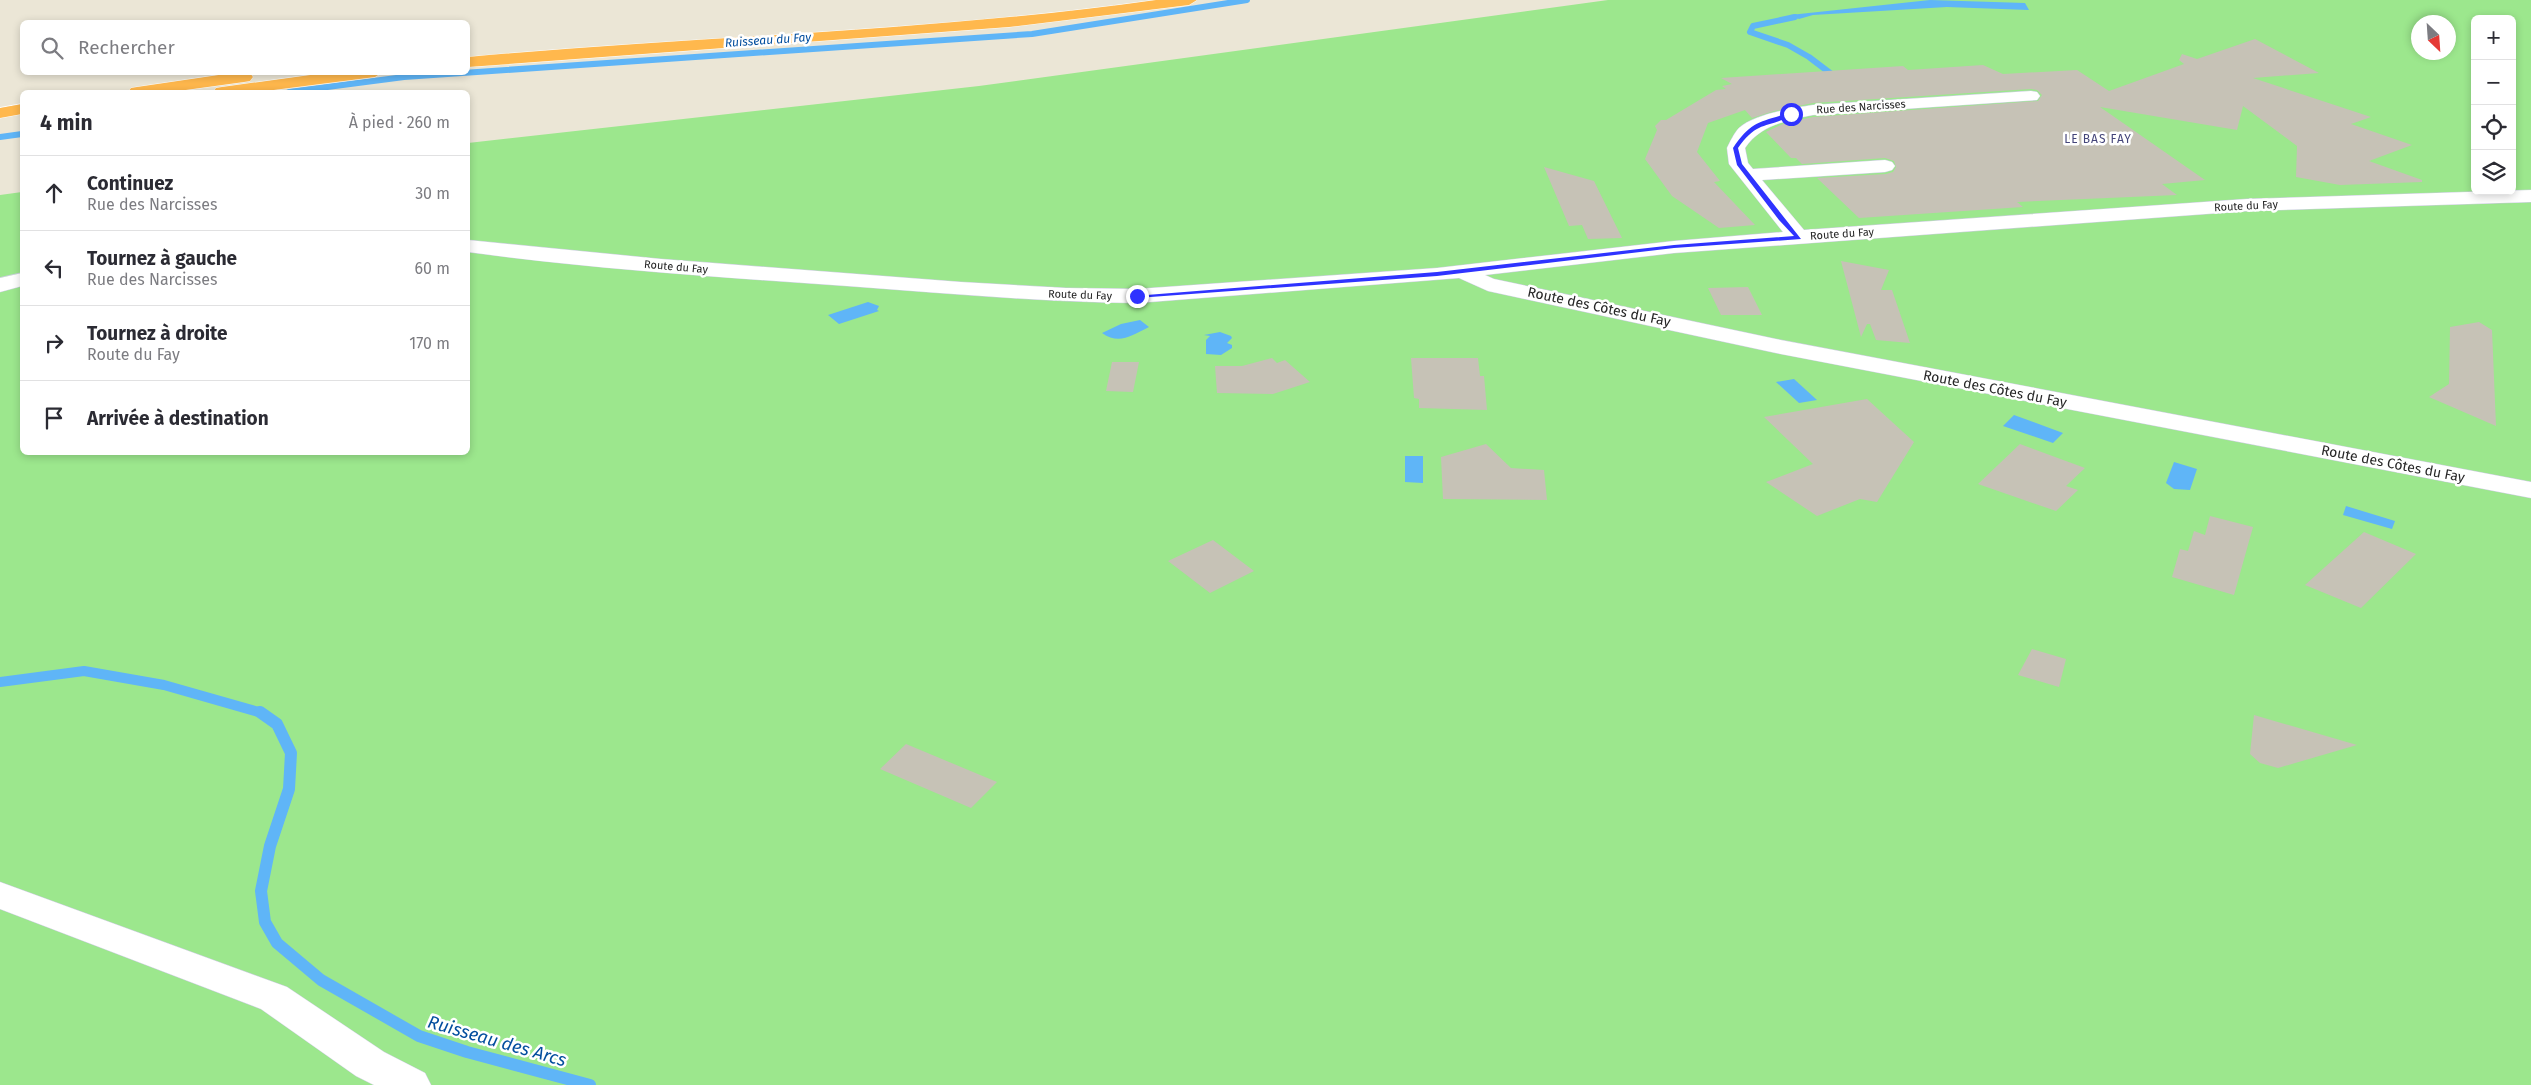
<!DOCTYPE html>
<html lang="fr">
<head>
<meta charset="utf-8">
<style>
	:root { --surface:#fff; --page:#f7f7f7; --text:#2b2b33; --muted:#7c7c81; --line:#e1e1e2 }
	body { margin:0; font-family:"Fira Sans",sans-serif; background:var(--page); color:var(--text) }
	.controls { position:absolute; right:15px; top:15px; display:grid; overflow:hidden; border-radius:8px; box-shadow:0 2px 8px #0003 }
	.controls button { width:45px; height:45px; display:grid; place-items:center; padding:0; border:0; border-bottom:1px solid var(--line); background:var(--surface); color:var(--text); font:25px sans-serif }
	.compass { position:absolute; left:2411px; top:15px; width:45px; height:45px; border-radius:50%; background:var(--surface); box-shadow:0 2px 8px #0003; rotate:155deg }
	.stop { position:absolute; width:15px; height:15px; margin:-11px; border:4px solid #2f33ff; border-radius:50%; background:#fff }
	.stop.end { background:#2f33ff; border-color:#fff; box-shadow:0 1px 5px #0008 }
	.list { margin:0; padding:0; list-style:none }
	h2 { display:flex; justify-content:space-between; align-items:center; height:65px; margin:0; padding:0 20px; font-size:21px }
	h2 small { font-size:16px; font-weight:400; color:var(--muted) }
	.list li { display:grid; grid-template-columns:32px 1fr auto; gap:15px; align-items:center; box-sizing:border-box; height:75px; padding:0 20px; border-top:1px solid var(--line) }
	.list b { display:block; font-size:19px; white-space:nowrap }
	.list p { margin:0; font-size:16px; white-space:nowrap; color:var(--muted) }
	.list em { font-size:16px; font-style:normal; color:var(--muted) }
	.icon { flex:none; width:28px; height:28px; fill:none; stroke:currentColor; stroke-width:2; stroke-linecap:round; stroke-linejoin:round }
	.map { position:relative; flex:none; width:2531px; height:1085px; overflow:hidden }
	.search { position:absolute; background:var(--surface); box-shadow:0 2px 8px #0003; left:20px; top:20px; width:450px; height:55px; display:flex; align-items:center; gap:12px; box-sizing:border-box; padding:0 18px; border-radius:8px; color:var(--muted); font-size:19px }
	.panel { position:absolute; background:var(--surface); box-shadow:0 2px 8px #0003; left:20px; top:90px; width:450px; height:365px; border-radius:8px }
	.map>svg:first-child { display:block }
</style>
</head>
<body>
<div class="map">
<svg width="2531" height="1085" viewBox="0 0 2531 1085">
	<rect width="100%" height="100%" fill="#ebe6d6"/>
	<!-- green -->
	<path fill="#9ce78d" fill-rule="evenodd" d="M1608 0H2531V1085H0V195L22 192V452H468V143L979 86ZM2475 19H2512V191H2475ZM2418 22H2448V52H2418Z"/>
	<!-- water -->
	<g fill="#5fb5f7">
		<path d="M1930 0 2025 3 2029 10 1947 7 1813 15 1799 19 1790 15Z"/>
		<path d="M868 302 879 306 877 310 879 311 839 324 828 315Z"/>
		<path d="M1140 320 1149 327C1131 336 1119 345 1102 333L1121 324Z"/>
		<path d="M1220 332 1231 336 1232 338 1227 343 1232 345V348L1221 355 1206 354V340L1210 336 1204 335Z"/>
		<path d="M1794 379 1817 400 1799 403 1776 382Z"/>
		<path d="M2014 415 2063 433 2053 443 2003 426Z"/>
		<path d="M1405 456H1423V483L1405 482Z"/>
		<path d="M2174 462 2197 469 2190 490 2174 489 2166 483Z"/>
		<path d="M2346 506 2395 521 2392 529 2343 515Z"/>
	</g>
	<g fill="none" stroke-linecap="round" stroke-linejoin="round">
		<!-- stream-far2 -->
		<g stroke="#5fb5f7" stroke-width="6">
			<path d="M1795 17 1753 26 1750 32 1788 45 1809 57 1838 79"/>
			<path d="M289 92 404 77 1032 34 1247 0"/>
			<path d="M0 137 22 134"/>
		</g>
		<!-- stream-far1 -->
		<path stroke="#5fb5f7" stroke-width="10" d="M0 682 84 671 164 685 262 713"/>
		<!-- stream -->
		<path stroke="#5fb5f7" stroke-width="12" d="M260 712 277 724 291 753 289 789 270 846 261 891 265 922 277 943 321 980 419 1036 467 1052 590 1085"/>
	</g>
	<!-- building -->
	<g fill="#c6c2b6">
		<path d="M2255 39 2319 73 2253 78 2371 117 2351 124 2412 145 2369 161 2422 180V182L2340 185 2296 177 2297 146 2243 106 2237 130 2100 107 2205 180 2162 184 2177 195 2017 202 2023 207 1859 218 1817 178 1886 174 1893 172 1896 167 1894 161 1885 158 1802 164 1796 158H1791L1766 132 1785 123 1813 117 2038 101 2042 95 2037 90 2031 89 1813 103 1774 111 1752 118 1745 110 1708 123 1697 152 1720 181 1714 182 1755 225 1719 228 1672 196 1645 159 1657 130 1655 126 1661 120H1666L1716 90 1726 89 1722 86 1732 84 1721 78 1903 66 1908 70 1983 65 2003 74 2077 70 2109 91 2184 64 2179 60 2182 54 2197 59Z"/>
		<path d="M1544 167 1594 181 1622 238 1588 239 1582 225 1569 226Z"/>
		<path d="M1841 261 1889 270 1881 290H1892L1910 343 1876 340 1870 324H1867L1861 337Z"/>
		<path d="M1748 287 1762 315H1721L1708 288Z"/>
		<path d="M2479 322 2492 330 2496 426 2429 397 2449 384 2450 327Z"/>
		<path d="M1272 358 1277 363 1285 360 1310 382 1273 394 1217 393 1215 366H1242Z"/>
		<path d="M1411 358H1478L1480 376H1484L1487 410 1419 408V399L1414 398Z"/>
		<path d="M1112 362H1139L1133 392 1106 391Z"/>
		<path d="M1867 399 1914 442 1877 502 1860 499 1817 516 1766 482 1813 464 1764 417Z"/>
		<path d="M1486 444 1511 468 1544 470 1547 500 1443 499 1441 457Z"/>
		<path d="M2020 444 2085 468 2066 486 2078 490 2056 511 1978 484Z"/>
		<path d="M2210 516 2253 527 2234 595 2172 577 2180 549 2188 551 2194 531 2205 535Z"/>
		<path d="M2364 532 2416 554 2361 608 2305 585Z"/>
		<path d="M1213 540 1254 571 1210 593 1168 561Z"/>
		<path d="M2032 649 2066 659 2059 687 2018 675Z"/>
		<path d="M2254 715 2357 745 2278 768 2260 763 2250 754Z"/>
		<path d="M906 744 997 782 971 808 880 769Z"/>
	</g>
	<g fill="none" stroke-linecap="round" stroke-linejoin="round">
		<defs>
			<g id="minor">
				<path d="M2031 91 2037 92 2040 96 2037 100 1813 115C1788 120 1760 125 1745 148L1748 163 1753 169 1885 160 1892 162 1895 166 1892 170 1885 172 1762 180 1804 230 2247 199 2531 190V202L2247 211 1674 253 1485 275 1494 279 1776 339 2531 482V498L1776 353 1488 291 1459 278 1137 303C1040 302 944 293 847 286 720 277 593 269 468 252V240L661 259 961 282 1066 288 1137 289 1437 268 1674 241 1783 232 1729 164 1727 148C1730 142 1734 133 1739 128 1754 114 1793 108 1813 105Z"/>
				<path d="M22 273V286L0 292V278Z"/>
				<path d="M0 882 287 987 384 1052 425 1073 431 1085H374L356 1076 261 1009 0 909Z"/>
			</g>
			<g id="highway">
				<path d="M1156 0H1197L1189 5 1009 27 468 67V57C697 36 928 32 1156 0Z"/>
				<path d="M239 72 250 73 253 77 250 81 244 82 171 92H128L131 88 137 87Z"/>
				<path d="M332 72H383L375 77 258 92H213L216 88 222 87Z"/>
				<path d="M22 104V114L0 118V108Z"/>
			</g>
		</defs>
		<!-- minor casing -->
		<use href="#minor" stroke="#cccce2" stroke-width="1"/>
		<!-- highway casing -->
		<use href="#highway" stroke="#fff" stroke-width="1"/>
		<!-- minor -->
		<use href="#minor" fill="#fff" fill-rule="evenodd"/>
		<!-- highway -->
		<use href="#highway" fill="#ffb84d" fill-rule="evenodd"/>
	</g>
	<!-- route -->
	<path fill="#2f33ff" d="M1789 113 1794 114C1769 129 1758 119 1738 148L1742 164 1801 239 1674 248 1437 276 1137 298 1134 296 1437 272 1674 245 1794 236 1779 220 1737 165 1733 148C1751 121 1760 122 1789 113Z"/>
	<g text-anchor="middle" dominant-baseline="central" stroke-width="5" stroke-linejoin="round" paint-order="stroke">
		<!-- far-street labels -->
		<g font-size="11" fill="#272727" stroke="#fff">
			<text transform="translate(1861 107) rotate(-4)">Rue des Narcisses</text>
			<text transform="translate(2246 206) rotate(-3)">Route du Fay</text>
			<text transform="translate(1842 234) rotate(-4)">Route du Fay</text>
			<text transform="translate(676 267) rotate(5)">Route du Fay</text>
			<text transform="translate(1080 295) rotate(2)">Route du Fay</text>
		</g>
		<!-- far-water labels -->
		<g font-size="12" font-style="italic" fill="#034e9e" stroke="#fff">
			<text transform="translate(768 40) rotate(-4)">Ruisseau du Fay</text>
		</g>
		<!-- far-neighbourhood labels -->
		<g font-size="12" letter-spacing="1" fill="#44457a" stroke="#fff">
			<text x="2098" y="139">LE BAS FAY</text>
		</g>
		<!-- street labels -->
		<g font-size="14" fill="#272727" stroke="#fff">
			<text transform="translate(1599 307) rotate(12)">Route des Côtes du Fay</text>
			<text transform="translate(1995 389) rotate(11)">Route des Côtes du Fay</text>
			<text transform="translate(2393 464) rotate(11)">Route des Côtes du Fay</text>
		</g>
		<!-- near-water labels -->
		<g font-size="18" font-style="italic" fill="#034e9e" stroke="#fff">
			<text transform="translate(497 1041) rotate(16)">Ruisseau des Arcs</text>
		</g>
	</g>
</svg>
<div class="controls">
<button>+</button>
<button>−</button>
<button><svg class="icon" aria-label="locate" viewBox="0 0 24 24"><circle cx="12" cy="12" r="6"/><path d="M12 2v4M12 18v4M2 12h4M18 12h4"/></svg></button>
<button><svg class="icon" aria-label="layers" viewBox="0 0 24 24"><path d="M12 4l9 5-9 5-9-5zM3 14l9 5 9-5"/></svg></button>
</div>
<svg class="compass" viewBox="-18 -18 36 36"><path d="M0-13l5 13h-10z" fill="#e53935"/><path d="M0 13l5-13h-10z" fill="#7c7c81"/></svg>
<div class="stop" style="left:1791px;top:114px"></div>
<div class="stop end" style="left:1137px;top:296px"></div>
<div class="search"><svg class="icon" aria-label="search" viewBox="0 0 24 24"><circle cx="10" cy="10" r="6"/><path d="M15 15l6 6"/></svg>Rechercher</div>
<section class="panel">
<h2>4 min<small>À pied · 260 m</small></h2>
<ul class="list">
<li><svg class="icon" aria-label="ahead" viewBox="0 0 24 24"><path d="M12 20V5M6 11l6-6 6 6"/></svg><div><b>Continuez</b><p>Rue des Narcisses</p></div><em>30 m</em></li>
<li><svg class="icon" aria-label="left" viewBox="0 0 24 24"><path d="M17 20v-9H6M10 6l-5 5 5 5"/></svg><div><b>Tournez à gauche</b><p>Rue des Narcisses</p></div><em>60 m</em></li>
<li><svg class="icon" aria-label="right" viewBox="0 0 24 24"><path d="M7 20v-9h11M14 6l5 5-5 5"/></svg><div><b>Tournez à droite</b><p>Route du Fay</p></div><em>170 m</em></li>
<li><svg class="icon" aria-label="arrive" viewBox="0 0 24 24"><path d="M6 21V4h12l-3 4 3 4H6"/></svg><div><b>Arrivée à destination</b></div></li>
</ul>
</section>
</div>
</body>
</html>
